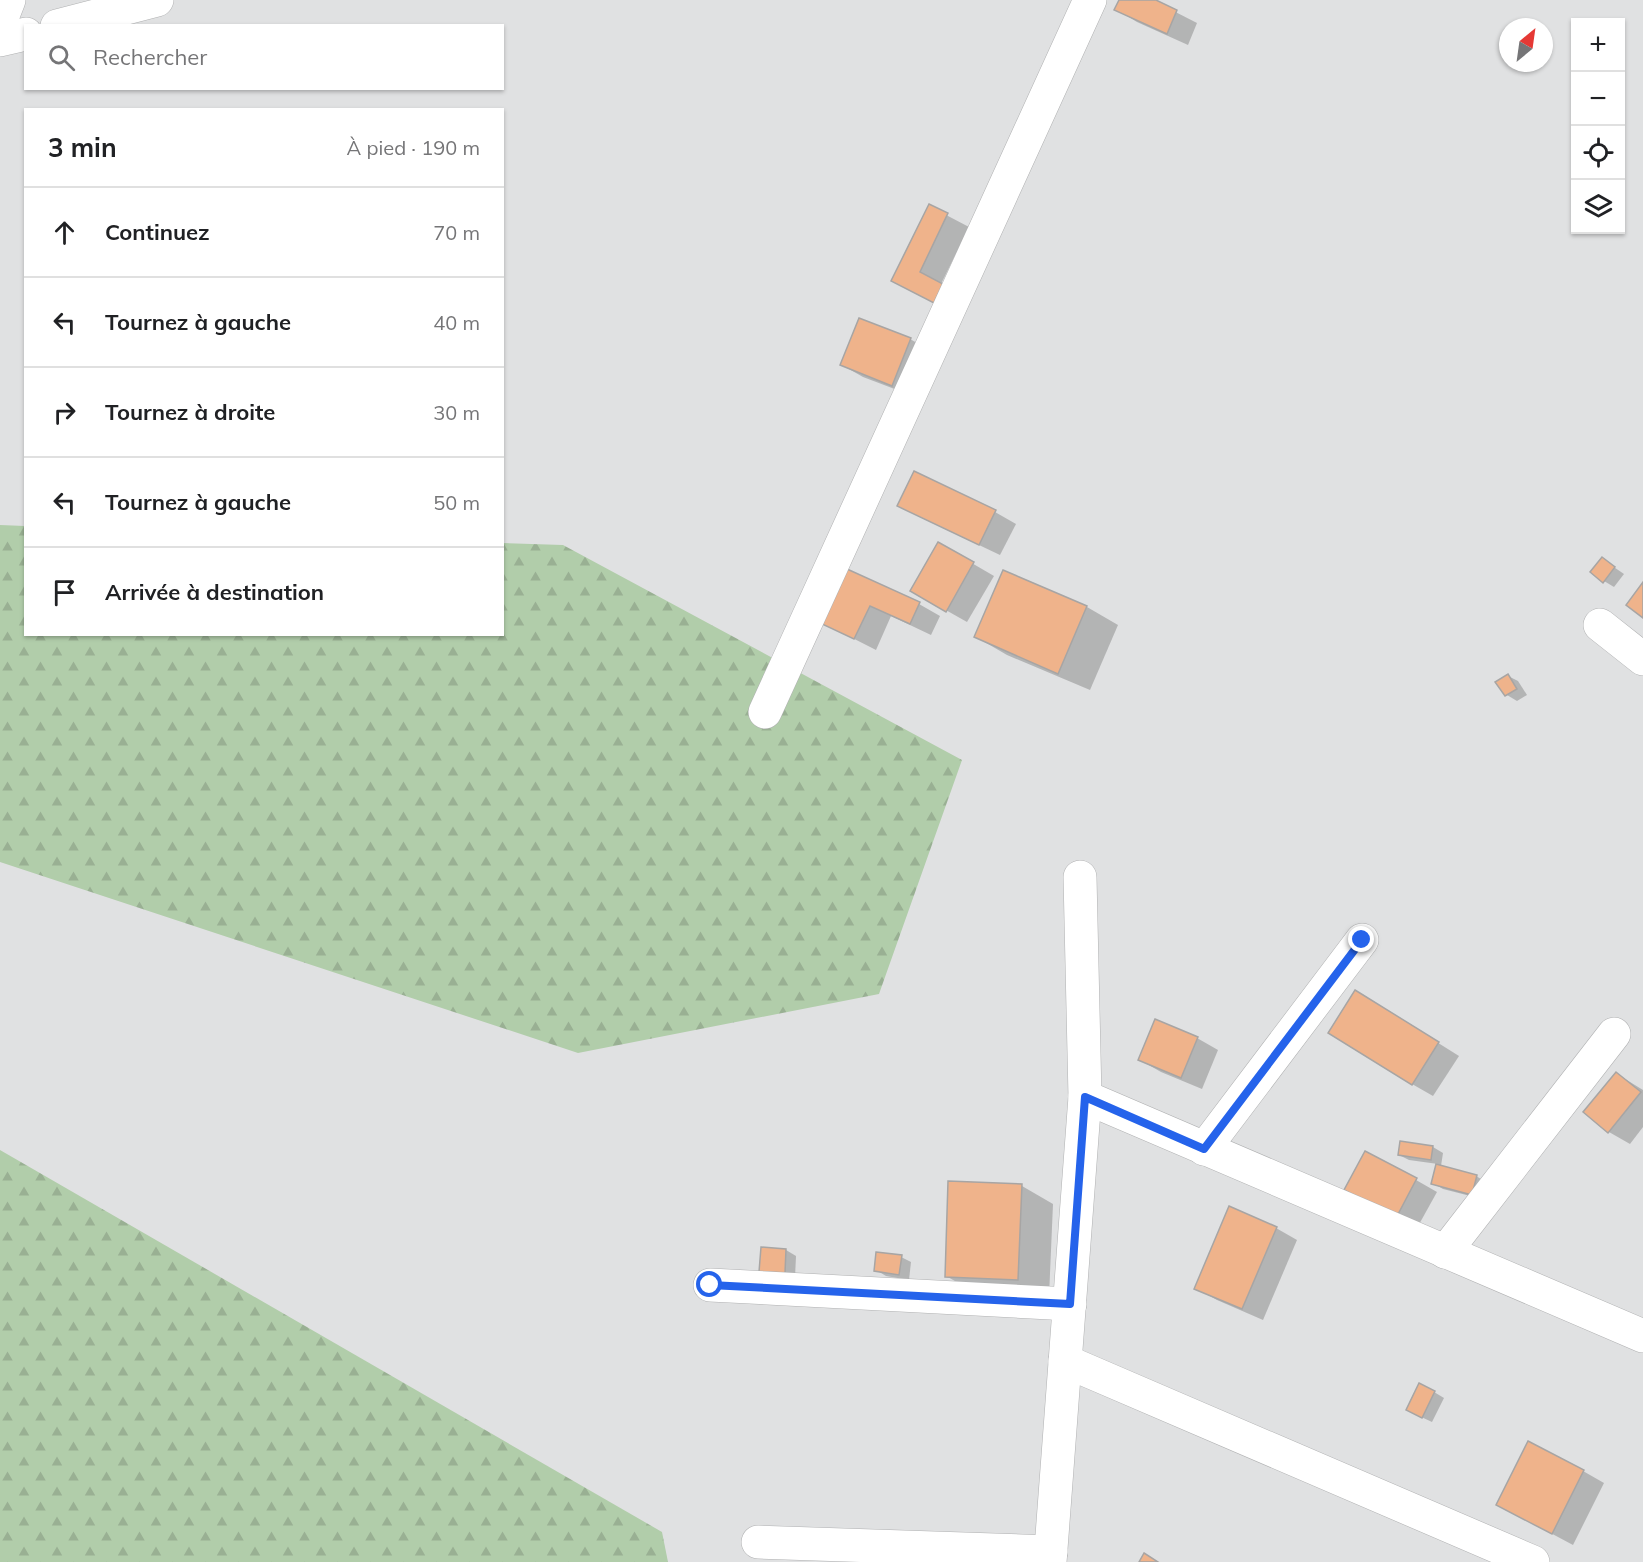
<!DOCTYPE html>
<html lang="fr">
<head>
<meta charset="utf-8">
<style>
	:root { --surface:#fff; --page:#f6f6f6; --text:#202124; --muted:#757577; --line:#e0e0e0 }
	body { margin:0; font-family:Mulish,sans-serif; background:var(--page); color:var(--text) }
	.controls { position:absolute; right:18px; top:18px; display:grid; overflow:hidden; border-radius:0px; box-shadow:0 2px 4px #0004 }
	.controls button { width:54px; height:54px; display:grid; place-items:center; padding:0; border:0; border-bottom:2px solid var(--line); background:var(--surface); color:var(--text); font:30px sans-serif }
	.compass { position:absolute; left:1499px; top:18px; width:54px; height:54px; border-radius:50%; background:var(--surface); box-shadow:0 2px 4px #0004; rotate:29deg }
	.stop { position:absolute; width:18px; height:18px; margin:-14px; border:4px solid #2563eb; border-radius:50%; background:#fff }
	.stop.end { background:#2563eb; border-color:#fff; box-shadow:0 2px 6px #0008 }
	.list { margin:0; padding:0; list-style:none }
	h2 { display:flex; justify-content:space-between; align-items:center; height:78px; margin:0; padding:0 24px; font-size:26px }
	h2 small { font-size:20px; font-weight:400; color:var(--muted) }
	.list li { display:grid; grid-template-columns:39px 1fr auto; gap:18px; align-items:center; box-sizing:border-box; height:90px; padding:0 24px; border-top:2px solid var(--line) }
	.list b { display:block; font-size:22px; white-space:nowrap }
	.list em { font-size:20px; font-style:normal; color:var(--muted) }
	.icon { flex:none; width:33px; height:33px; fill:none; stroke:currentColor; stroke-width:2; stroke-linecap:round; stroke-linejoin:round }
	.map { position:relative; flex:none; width:1643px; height:1562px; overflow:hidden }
	.search { position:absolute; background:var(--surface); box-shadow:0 2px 4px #0004; left:24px; top:24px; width:480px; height:66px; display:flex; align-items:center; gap:15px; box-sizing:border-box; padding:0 21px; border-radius:0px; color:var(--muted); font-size:22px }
	.panel { position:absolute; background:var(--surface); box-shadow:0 2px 4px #0004; left:24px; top:108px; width:480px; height:528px; border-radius:0px }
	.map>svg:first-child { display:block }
</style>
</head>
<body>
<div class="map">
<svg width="1643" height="1562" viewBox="0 0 1643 1562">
	<defs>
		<pattern id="forest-firs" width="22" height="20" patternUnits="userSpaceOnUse" patternTransform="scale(1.5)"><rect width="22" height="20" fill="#b1cdaa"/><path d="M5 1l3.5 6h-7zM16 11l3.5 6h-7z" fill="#99b093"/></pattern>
	</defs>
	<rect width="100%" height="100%" fill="#e0e1e2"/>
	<!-- forest -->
	<g fill="url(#forest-firs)">
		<path d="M0 525 25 526 26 634H502L503 543 563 545 962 760 879 994 578 1053 0 862Z"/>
		<path d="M0 1150 662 1532 668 1562H0Z"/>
	</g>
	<!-- shadow -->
	<g fill="#0003">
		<path d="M1120 0H1152L1197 23 1188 45 1137 22 1116 9Z"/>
		<path d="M929 206 969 227 941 284 956 313 893 281Z"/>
		<path d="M910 339 931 351 913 396 863 377 842 365Z"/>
		<path d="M899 505 995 512 1016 524 1000 555 920 517Z"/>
		<path d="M939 544 994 576 967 622 912 591Z"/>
		<path d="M1602 559 1624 574 1614 587 1604 581Z"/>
		<path d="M848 571 919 604 940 616 931 635 891 616 876 650 823 623Z"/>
		<path d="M1004 572 1087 607 1118 625 1090 690 1007 655 976 637Z"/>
		<path d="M1508 676 1518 681 1527 695 1517 701 1507 695 1497 683Z"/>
		<path d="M1376 1004 1459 1056 1433 1096 1412 1084Z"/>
		<path d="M1197 1038 1218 1050 1202 1089 1161 1072 1140 1060Z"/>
		<path d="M1617 1074 1643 1090V1127L1630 1144 1609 1132Z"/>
		<path d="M1433 1147 1443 1153 1441 1166 1476 1176 1486 1182 1482 1199 1443 1189 1433 1183 1438 1164 1409 1160 1399 1155Z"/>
		<path d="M1416 1180 1437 1192 1417 1228 1367 1202Z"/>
		<path d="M1022 1186 1053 1204 1049 1297 978 1294 946 1276Z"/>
		<path d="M1276 1228 1297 1240 1263 1320 1217 1300 1196 1288Z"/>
		<path d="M786 1250 796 1256 795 1278 771 1277Z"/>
		<path d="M901 1257 911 1262 909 1280 886 1276 876 1270Z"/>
		<path d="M1434 1392 1444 1398 1432 1422 1417 1415Z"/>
		<path d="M1583 1471 1604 1483 1573 1545 1498 1505Z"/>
	</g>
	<!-- building -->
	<g fill="#efb38b" stroke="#a7a5a4" stroke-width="1.5">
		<path d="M1119 0H1156L1177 10 1167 34 1114 10Z"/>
		<path d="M929 204 948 213 920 272 943 284 934 303 891 281Z"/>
		<path d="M859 318 911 338 892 386 840 365Z"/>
		<path d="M914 471 996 510 979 545 897 506Z"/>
		<path d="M938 542 974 562 946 612 910 591Z"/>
		<path d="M1602 557 1615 567 1603 583 1590 572Z"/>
		<path d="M847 569 920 602 910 624 870 606 854 639 822 624Z"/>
		<path d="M1003 570 1087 606 1058 674 974 637Z"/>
		<path d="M1643 582V618L1626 605Z"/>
		<path d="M1508 674 1517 689 1505 696 1495 682Z"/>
		<path d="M1355 990 1439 1042 1412 1085 1328 1033Z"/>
		<path d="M1155 1019 1198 1037 1181 1078 1138 1060Z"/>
		<path d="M1616 1072 1641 1092 1608 1133 1583 1112Z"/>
		<path d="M1400 1141 1433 1146 1431 1160 1398 1155Z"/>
		<path d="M1365 1151 1417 1178 1396 1218 1344 1190Z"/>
		<path d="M1436 1164 1477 1175 1472 1195 1431 1184Z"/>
		<path d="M948 1181 1022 1184 1018 1280 945 1277Z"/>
		<path d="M1229 1206 1277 1227 1242 1309 1194 1289Z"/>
		<path d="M761 1247 786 1249 785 1273 759 1272Z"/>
		<path d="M876 1252 902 1255 899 1275 874 1271Z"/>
		<path d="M1419 1383 1435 1391 1422 1418 1406 1410Z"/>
		<path d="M1528 1441 1584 1470 1552 1534 1496 1505Z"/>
		<path d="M1144 1553 1158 1562H1139Z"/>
	</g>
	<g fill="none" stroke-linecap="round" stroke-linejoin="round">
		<defs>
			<g id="minor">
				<path d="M0 23 9 0"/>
				<path d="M57 26 157 0"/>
				<path d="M0 40 26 34"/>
				<path d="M1600 625 1643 659"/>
				<path d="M765 712 1090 0"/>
				<path d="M1085 1097 1643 1336"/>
				<path d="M1204 1149 1362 940"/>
				<path d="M1445 1252 1614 1034"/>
				<path d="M710 1285 1070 1304"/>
				<path d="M1065 1361 1533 1562"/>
				<path d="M758 1542 1051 1552"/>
				<path d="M1050 1562 1085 1097 1080 877"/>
			</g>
		</defs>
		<!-- minor casing -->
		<use href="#minor" stroke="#b0b1b2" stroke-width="34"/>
		<!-- minor -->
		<use href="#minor" stroke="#fff" stroke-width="33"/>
	</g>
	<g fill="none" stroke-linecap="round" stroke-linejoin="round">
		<!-- route -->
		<path stroke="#2563eb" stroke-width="8" d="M710 1285 1070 1304 1085 1097 1204 1149 1362 940"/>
	</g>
</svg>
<div class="controls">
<button>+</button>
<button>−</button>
<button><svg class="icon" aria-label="locate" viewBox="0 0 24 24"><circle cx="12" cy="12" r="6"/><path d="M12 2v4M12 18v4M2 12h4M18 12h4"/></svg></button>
<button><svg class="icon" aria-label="layers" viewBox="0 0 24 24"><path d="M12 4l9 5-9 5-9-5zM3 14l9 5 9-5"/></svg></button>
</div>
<svg class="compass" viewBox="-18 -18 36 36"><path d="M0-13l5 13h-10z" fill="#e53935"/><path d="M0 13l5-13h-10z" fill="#757577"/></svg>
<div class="stop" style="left:710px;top:1285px"></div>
<div class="stop end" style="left:1362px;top:940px"></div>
<div class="search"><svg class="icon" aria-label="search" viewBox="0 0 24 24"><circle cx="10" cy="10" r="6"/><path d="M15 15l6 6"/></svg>Rechercher</div>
<section class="panel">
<h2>3 min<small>À pied · 190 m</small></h2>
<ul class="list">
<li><svg class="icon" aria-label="ahead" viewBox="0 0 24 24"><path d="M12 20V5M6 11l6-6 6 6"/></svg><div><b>Continuez</b></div><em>70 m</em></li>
<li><svg class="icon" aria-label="left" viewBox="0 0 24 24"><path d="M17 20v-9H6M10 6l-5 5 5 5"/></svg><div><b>Tournez à gauche</b></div><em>40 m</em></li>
<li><svg class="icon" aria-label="right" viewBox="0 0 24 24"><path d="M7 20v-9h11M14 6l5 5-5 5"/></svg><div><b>Tournez à droite</b></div><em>30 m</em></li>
<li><svg class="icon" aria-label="left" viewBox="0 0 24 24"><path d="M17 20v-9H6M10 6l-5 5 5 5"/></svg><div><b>Tournez à gauche</b></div><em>50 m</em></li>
<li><svg class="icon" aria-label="arrive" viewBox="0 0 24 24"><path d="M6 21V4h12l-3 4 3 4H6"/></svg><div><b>Arrivée à destination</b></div></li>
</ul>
</section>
</div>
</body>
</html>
